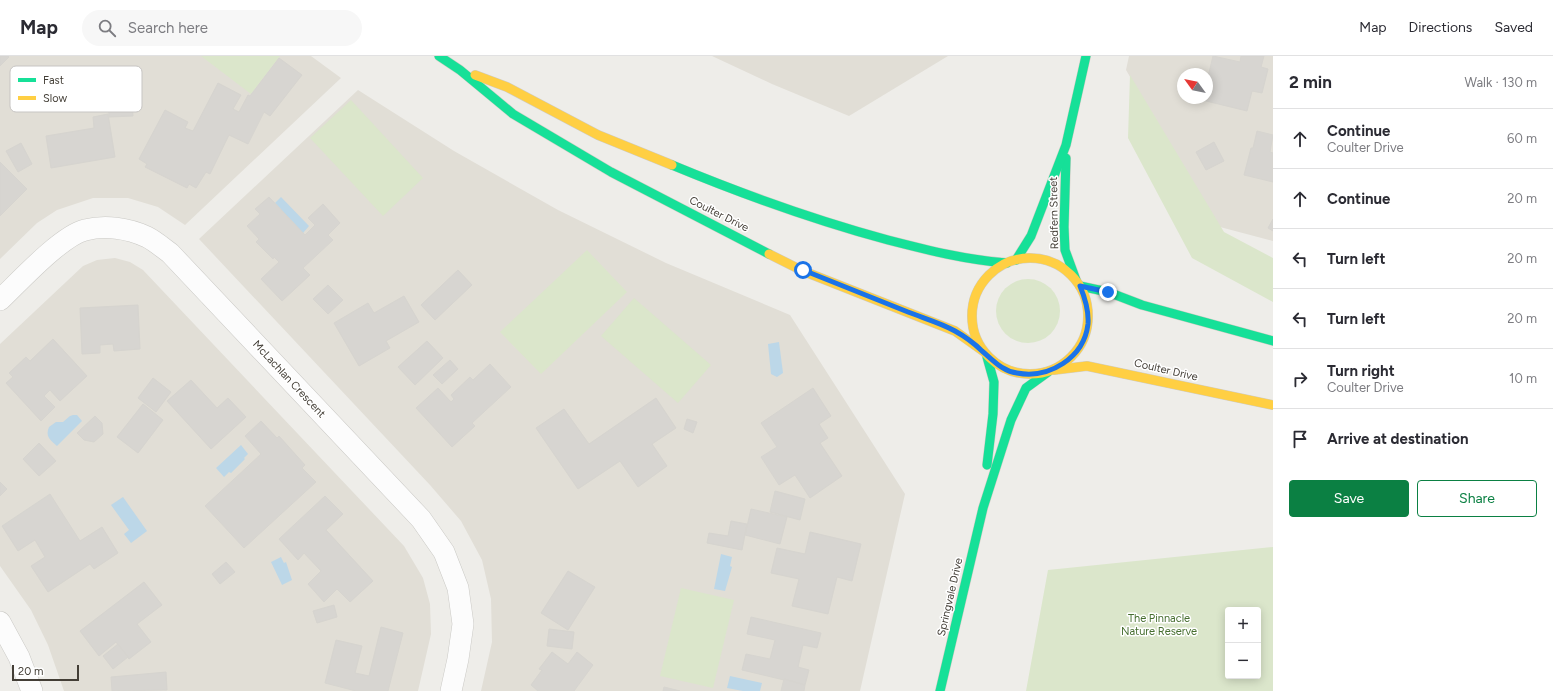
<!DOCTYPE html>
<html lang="en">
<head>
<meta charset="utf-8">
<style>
	:root { --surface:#fff; --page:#f7f7f7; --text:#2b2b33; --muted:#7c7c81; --line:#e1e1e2; --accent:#0b8043 }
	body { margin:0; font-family:Figtree,sans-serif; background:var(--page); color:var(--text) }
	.controls { position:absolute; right:12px; bottom:12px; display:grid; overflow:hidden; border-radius:4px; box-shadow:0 2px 10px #0003 }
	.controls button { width:36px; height:36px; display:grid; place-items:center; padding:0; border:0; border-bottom:1px solid var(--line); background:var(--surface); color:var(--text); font:20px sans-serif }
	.compass { position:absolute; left:1177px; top:12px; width:36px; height:36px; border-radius:50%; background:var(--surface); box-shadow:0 2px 10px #0003; rotate:303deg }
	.scale { position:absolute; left:12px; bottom:10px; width:67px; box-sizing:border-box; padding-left:4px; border:2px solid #433e36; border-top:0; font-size:11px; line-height:14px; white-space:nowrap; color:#433e36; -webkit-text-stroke:3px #fff; paint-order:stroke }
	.stop { position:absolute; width:12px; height:12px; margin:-9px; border:3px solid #1a73e8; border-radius:50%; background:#fff }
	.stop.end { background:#1a73e8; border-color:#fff; box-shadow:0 1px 4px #0008 }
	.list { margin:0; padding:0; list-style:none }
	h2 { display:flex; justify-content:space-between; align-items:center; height:52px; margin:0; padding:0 16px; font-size:17px }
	h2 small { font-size:13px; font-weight:400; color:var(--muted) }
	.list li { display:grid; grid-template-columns:26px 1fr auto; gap:12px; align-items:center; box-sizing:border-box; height:60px; padding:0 16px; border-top:1px solid var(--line) }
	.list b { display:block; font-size:15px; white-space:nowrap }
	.list p { margin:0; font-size:13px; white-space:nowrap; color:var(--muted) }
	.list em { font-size:13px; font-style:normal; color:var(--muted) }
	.actions { display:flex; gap:8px; padding:12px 16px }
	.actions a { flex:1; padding:9px 0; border:1px solid var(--accent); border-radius:4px; text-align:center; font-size:14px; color:var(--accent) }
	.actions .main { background:var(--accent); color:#fff }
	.icon { flex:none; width:22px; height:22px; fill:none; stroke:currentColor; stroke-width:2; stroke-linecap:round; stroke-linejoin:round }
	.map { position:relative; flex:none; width:1273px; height:635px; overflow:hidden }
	header { display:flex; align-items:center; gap:24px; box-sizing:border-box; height:56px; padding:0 20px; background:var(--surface); border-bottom:1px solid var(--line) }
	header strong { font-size:19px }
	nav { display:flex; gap:22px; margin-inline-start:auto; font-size:14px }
	.search { width:280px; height:36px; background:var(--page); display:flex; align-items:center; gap:10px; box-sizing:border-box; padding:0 14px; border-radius:22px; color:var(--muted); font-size:15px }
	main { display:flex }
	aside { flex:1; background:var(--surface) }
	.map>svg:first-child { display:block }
</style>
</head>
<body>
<header>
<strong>Map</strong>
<div class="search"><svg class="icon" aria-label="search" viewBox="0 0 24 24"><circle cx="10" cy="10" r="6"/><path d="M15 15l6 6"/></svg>Search here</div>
<nav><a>Map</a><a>Directions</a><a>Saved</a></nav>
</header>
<main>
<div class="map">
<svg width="1273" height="635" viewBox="0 0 1273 635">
	<rect width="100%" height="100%" fill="#eeede9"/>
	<!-- residential -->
	<g fill="#e1ded6" fill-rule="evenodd">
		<path d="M0 0H311L341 22 185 169 158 151 128 142H93L57 154 37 167 0 203Z"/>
		<path d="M712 0H948L849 60 772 28Z"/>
		<path d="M1129 0H1273V185L1220 171 1126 14ZM1183 18H1207V42H1183Z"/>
		<path d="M358 34 454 95 558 154 666 207 790 259 905 438 860 635H481L492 586 491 543 482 504 461 465 430 429 199 183Z"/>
		<path d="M115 202 130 206 143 214 404 490 423 522 430 548 431 578 418 635H64L48 589 31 554 0 510V288L83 210 97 204Z"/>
	</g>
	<!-- green -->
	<g fill="#dbe6cb" fill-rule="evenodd">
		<path d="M201 0H280L251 38Z"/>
		<path d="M1130 19 1224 176 1273 202V246L1192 202 1128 82Z"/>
		<path d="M351 44 423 122 383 160 310 82Z"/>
		<path d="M587 194 627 236 541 318 500 276Z"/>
		<circle cx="1028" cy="255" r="32"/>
		<path d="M634 242 711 309 678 347 601 280Z"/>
		<path d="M1273 491V635H1026L1048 514ZM1228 554H1258V620H1228Z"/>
		<path d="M681 532 734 544 713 632 660 620Z"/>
	</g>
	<!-- water -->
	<g fill="#bcd7e8">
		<path d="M281 141 309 170 303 177 275 147Z"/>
		<path d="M779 286 783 317 777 321 771 318 768 288Z"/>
		<path d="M73 359H77L82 365 57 390C50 384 45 380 49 371L56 366H63L70 360Z"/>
		<path d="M241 389 248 398 244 402 245 403 231 417 229 416 224 421 216 412Z"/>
		<path d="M123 441 147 475 131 487 124 478 129 474 111 449Z"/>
		<path d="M721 498 732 501 730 510 732 511 725 535 714 533Z"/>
		<path d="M281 501 284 507 286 506 292 524 282 529 271 506Z"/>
		<path d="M730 620 762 627 760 635H743L727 632Z"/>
	</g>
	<!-- building -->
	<g fill="#d7d5d1" stroke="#d6d4cf">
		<path d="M0 0H8L9 1 0 10Z"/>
		<path d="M1213 0 1240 6 1241 0H1264L1261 11 1268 13 1262 37 1252 35 1247 55 1202 44 1203 42H1207V25Z"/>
		<path d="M279 2 302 19 270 60 264 56 248 88 229 79 210 118 206 116 196 132 189 128 187 132 145 111 147 108 139 103 165 54 188 66 185 72 193 75 218 27 241 39 233 53 239 56 248 39 250 40Z"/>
		<path d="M131 33 133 60 109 61 108 34Z"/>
		<path d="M108 58 115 101 51 112 46 80 94 72 93 61Z"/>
		<path d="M1257 75 1273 79 1270 96 1273 97V126L1244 119 1251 92H1253Z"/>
		<path d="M1214 86 1224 105 1206 114 1196 96Z"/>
		<path d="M21 87 32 108 18 116 6 95Z"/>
		<path d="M0 106 27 133 0 160Z"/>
		<path d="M269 141 305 179 315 169 308 162 323 148 340 167 328 179 333 184 303 212 310 219 282 245 261 223 279 206 274 201 273 203 256 186 259 183 247 170 260 158 255 153Z"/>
		<path d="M1273 163V175L1268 172Z"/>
		<path d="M458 214 472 229 435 264 421 249Z"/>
		<path d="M328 229 343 244 328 258 313 243Z"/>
		<path d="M404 240 419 266 386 285 390 292 359 310 334 267 368 247 374 257Z"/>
		<path d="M138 249 140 293 114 295 113 288 100 289V297L82 298 80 252Z"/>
		<path d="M53 283 87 320 60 345 50 334 44 340 55 351 41 365 6 327 13 321 9 317 26 301 30 305Z"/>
		<path d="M427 285 443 302 415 329 398 311Z"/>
		<path d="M450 304 458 313 442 328 433 319Z"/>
		<path d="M490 308 511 331 472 367 475 370 452 391 416 352 438 332 451 346 454 343 451 339 470 321 473 324Z"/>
		<path d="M153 322 171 336 156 356 138 342Z"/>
		<path d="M191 324 217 352 228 342 246 361 211 393 167 345Z"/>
		<path d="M813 332 831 360 819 368 828 382 820 387 842 420 810 442 795 419 779 429 761 401 777 391 761 367Z"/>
		<path d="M656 342 676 372 652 388 667 410 638 431 620 405 578 433 536 372 564 353 589 388Z"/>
		<path d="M143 348 163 364 138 397 117 381Z"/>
		<path d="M95 360 102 367 103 378 94 386 84 384 77 377Z"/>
		<path d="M687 363 697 366 693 377 684 373Z"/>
		<path d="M261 365 277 382 279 380 305 409 302 412 316 426 244 492 205 450 261 398 245 380Z"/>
		<path d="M39 387 56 405 39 420 23 403Z"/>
		<path d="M0 426 7 433 0 440Z"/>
		<path d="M775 435 805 443 800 464 770 456Z"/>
		<path d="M50 438 80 485 102 471 118 497 94 513 90 508 48 536 31 510 45 501 35 484 18 495 2 470Z"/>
		<path d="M325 440 343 458 326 474 373 525 350 546 337 533 324 546 308 528 321 515 304 497 298 504 279 483Z"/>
		<path d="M751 453 787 461 780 488 745 479Z"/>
		<path d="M731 465 747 468 742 494 707 487 709 477 728 480Z"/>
		<path d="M810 476 861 488 852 525 837 521 828 558 792 550 799 523 771 517 777 492 805 498Z"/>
		<path d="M226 506 235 516 220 528 212 518Z"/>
		<path d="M568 515 595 531 568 574 541 557Z"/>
		<path d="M144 526 162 549 137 568 151 586 129 603 116 586 99 600 80 575Z"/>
		<path d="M334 549 337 561 317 567 313 555Z"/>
		<path d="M751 561 821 577 817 592 803 589 798 611 809 614 805 629 742 614 746 598 770 603 775 584 747 578Z"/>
		<path d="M381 571 403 577 388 635H356L325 627 336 584 362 590 355 617 369 620Z"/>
		<path d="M549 573 574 576 572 593 547 590Z"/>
		<path d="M118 588 128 601 113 613 103 600Z"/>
		<path d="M552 596 568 608 577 596 593 609 574 635H538L531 629 542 614 539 613Z"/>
		<path d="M166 616 167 634 112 635 111 621Z"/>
		<path d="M784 623 805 629 804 635H781Z"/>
		<path d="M664 631 680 635H663Z"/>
	</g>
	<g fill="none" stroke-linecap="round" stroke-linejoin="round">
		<defs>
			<g id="street">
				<path d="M0 244C19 226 61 180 85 174 105 169 128 172 147 181 155 185 163 192 170 197L421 463 444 496 458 532 463 568 458 603 451 635"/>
				<path d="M0 566 19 601 32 635"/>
			</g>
			<g id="fast">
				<path d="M439 0 460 14 513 58 611 116 769 198"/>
				<path d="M1066 102 1064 171 1065 194 1076 224"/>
				<path d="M672 109C742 138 814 164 888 184 927 194 966 204 1007 207"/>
				<path d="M1016 204 1031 180 1066 89 1086 0"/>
				<path d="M1080 230 1108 236 1142 249 1273 285"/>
				<path d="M987 301 994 326 993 358 987 409"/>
				<path d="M940 635 983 452 1011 364 1026 332 1048 316"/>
			</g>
			<g id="slow">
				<path d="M475 19 507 31 598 79 672 109"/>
				<path d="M769 198 803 215 955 275 983 295"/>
				<circle cx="1030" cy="260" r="58"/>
				<path d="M1054 314 1087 310 1273 349"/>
			</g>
		</defs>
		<!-- street casing -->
		<use href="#street" stroke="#cac9c5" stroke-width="22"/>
		<!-- fast casing -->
		<use href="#fast" stroke="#cfccc3" stroke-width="10"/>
		<!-- slow casing -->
		<use href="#slow" stroke="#cfccc3" stroke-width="10"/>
		<!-- street -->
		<use href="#street" stroke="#fcfcfc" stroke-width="21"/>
		<!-- fast -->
		<use href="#fast" stroke="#16e098" stroke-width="9"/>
		<!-- slow -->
		<use href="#slow" stroke="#ffcf43" stroke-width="9"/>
	</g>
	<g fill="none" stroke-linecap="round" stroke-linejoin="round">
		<!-- route -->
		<path stroke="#1a73e8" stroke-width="5" d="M803 214C838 228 873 242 908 256 923 262 941 267 955 275 964 280 975 288 982 295 993 304 1002 315 1017 317 1049 323 1084 302 1088 268 1089 254 1085 242 1080 230L1108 236"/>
	</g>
	<g text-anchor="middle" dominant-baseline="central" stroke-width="3" stroke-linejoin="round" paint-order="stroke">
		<!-- street labels -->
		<g font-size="11" fill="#433e36" stroke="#fff">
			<text transform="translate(1054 157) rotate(-91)">Redfern Street</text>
			<text transform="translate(719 158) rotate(27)">Coulter Drive</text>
			<text transform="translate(1166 314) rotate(13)">Coulter Drive</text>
			<text transform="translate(289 323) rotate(47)">McLachlan Crescent</text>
			<text transform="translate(950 541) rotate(-77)">Springvale Drive</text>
		</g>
		<!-- park labels -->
		<g font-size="11" fill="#466e2f" stroke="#fff">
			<text x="1159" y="562">The Pinnacle<tspan x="1159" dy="13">Nature Reserve</tspan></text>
		</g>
	</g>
	<!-- legend -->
	<rect x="10" y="10" width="132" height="46" rx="6" fill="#fff" stroke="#c7c5c3" stroke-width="1"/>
	<rect x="18" y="22" width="18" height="4" fill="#16e098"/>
	<rect x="18" y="40" width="18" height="4" fill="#ffcf43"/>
	<g font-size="11" fill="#433e36">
		<text x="43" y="28">Fast</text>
		<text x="43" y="46">Slow</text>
	</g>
</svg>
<div class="controls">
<button>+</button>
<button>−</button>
</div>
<svg class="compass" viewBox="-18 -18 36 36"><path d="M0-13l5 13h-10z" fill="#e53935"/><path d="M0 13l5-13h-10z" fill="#7c7c81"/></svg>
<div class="scale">20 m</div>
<div class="stop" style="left:803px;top:214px"></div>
<div class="stop end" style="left:1108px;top:236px"></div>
</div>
<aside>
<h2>2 min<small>Walk · 130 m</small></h2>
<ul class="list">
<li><svg class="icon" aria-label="ahead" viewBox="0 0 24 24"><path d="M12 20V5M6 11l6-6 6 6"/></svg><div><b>Continue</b><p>Coulter Drive</p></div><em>60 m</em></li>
<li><svg class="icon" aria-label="ahead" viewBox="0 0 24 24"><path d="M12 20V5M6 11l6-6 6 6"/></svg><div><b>Continue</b></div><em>20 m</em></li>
<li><svg class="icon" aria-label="left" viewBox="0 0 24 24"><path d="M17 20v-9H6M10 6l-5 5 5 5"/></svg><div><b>Turn left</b></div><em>20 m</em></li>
<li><svg class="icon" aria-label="left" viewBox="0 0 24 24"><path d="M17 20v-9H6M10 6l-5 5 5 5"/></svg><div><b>Turn left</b></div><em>20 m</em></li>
<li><svg class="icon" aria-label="right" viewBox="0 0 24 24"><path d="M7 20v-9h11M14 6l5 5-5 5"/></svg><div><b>Turn right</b><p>Coulter Drive</p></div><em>10 m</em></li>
<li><svg class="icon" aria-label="arrive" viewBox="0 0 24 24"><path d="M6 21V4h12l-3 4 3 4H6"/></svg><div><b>Arrive at destination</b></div></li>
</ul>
<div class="actions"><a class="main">Save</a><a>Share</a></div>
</aside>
</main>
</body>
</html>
